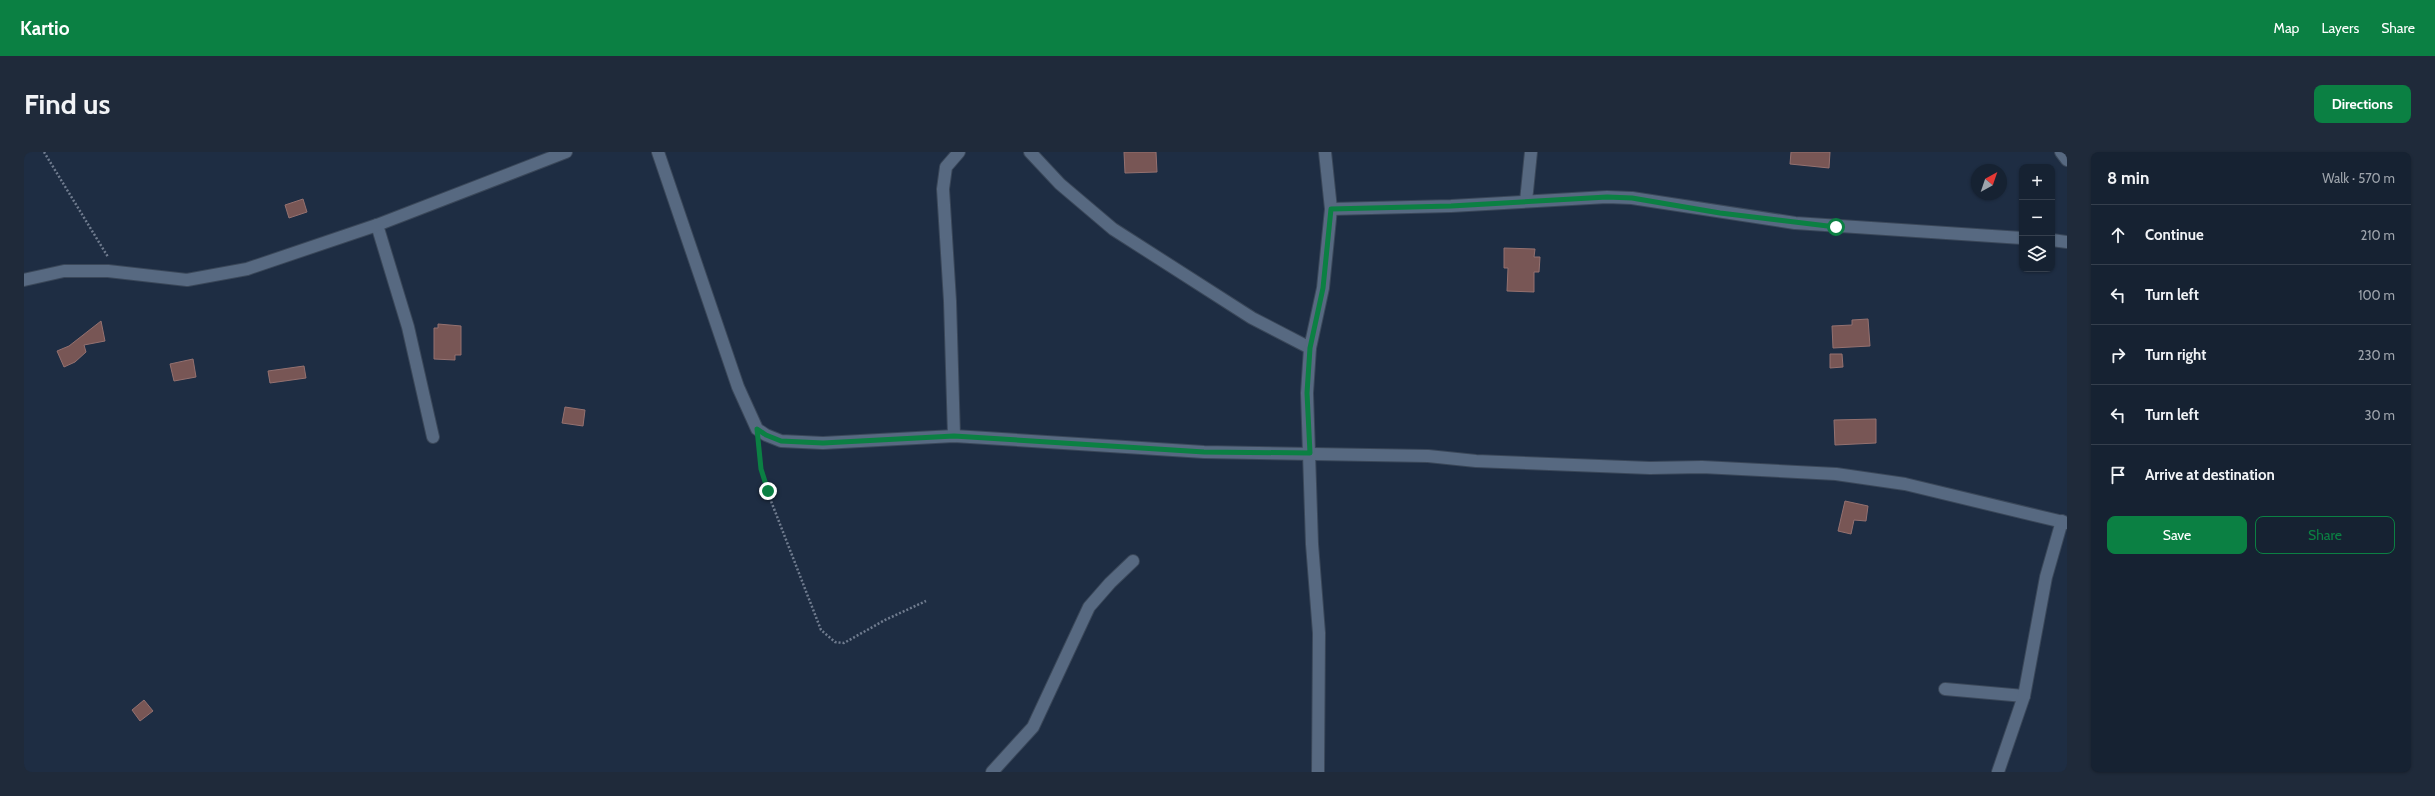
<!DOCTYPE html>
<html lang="en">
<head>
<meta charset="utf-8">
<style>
	:root { --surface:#162232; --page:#1f2a3a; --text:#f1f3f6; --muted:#9ea4ac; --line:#353f4d; --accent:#0b8043 }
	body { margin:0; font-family:Cabin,sans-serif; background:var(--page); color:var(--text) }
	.controls { position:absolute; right:12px; top:12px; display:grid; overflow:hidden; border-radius:8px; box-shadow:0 1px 3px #0004 }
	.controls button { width:36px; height:36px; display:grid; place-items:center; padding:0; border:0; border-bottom:1px solid var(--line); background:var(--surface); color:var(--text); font:20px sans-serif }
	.compass { position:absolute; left:1947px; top:12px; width:36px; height:36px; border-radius:50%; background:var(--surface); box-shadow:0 1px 3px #0004; rotate:40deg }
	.stop { position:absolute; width:12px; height:12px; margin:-9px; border:3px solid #0b8043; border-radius:50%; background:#fff }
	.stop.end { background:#0b8043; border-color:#fff; box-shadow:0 1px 4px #0008 }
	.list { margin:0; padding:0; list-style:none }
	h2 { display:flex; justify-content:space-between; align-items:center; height:52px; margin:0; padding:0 16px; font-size:17px }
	h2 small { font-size:13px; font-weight:400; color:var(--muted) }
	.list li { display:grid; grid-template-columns:26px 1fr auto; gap:12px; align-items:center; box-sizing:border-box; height:60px; padding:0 16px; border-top:1px solid var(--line) }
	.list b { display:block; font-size:15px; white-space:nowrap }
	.list em { font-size:13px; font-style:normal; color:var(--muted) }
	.actions { display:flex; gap:8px; padding:12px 16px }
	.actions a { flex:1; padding:9px 0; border:1px solid var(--accent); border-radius:8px; text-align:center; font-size:14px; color:var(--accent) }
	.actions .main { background:var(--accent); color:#fff }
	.icon { flex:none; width:22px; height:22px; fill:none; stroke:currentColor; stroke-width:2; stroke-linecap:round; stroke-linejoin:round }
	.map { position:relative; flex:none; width:2043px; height:620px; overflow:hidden; border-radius:8px }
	header { display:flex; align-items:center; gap:24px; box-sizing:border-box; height:56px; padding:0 20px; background:var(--accent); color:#fff }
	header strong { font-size:19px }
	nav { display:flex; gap:22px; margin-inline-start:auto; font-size:14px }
	.intro { display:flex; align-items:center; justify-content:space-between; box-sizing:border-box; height:96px; padding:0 24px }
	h1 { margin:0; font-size:28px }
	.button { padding:10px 18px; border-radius:8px; background:var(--accent); color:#fff; font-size:14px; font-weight:700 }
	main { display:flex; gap:24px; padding:0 24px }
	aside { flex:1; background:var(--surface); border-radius:8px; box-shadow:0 1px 3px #0004 }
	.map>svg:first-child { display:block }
</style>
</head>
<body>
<header>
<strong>Kartio</strong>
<nav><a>Map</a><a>Layers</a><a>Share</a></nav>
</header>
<div class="intro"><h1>Find us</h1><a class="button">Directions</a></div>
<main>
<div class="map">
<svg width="2043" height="620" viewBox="0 0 2043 620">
	<rect width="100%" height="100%" fill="#1e2d43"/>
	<!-- building -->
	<g fill="#785655" stroke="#947170">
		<path d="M1100 0H1132L1133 20 1101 21Z"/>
		<path d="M1767 0H1806L1805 16 1766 12Z"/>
		<path d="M279 47 283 60 265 66 261 53Z"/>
		<path d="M1480 96 1511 97 1510 105H1516L1515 120H1510V140L1483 139 1484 116H1480Z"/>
		<path d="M1844 167 1846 194 1809 196 1808 174 1828 173V168Z"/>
		<path d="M77 169 81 189 60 193 62 200 51 210 40 215 33 199 45 194Z"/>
		<path d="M414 172 437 174V203H431V208L410 207V176H414Z"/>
		<path d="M1806 202H1818L1819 215 1806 216Z"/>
		<path d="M169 207 172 225 150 229 146 212Z"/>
		<path d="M280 214 282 226 246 231 244 219Z"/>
		<path d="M541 255 561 258 559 274 538 271Z"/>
		<path d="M1852 267V291L1811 293 1810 268Z"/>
		<path d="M1821 349 1844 354 1842 369 1830 368 1827 382 1814 379Z"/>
		<path d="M120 548 129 559 116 569 108 558Z"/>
	</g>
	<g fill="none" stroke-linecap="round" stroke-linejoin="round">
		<defs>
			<g id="street">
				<path d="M634 0 714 235 733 277 742 283 757 289 799 291 930 284 1180 300 1404 304 1452 309 1626 316 1678 315 1812 322 1881 332 2043 371"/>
				<path d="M1006 0 1036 32 1089 77 1228 166 1286 196"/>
				<path d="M2037 0 2043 8"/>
				<path d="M1502 49 1507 0"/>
				<path d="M1307 57 1427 54 1583 45 1608 46 1771 71 1998 86"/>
				<path d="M353 73 384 175 409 285"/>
				<path d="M2028 88 2043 90"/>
				<path d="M0 128 40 119H84L163 128 223 117 353 73 542 0"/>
				<path d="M930 284 926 149 919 37 922 15 935 0"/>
				<path d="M1921 537 2000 544"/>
				<path d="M968 620 1009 575 1065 455 1086 431 1109 409"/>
				<path d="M1294 620 1295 481 1288 392 1283 241 1286 196 1299 136 1307 57 1301 0"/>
				<path d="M1974 620 2000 544 2022 425 2038 369"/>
			</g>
		</defs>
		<!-- street casing -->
		<use href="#street" stroke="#3a4759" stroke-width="14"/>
		<!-- path -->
		<g stroke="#707c8f" stroke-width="2.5" stroke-dasharray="2 2" stroke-linecap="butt">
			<path d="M20 0 84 105"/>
			<path d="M735 295 737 317 747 349 797 478 811 490 820 491 861 468 902 449"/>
		</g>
		<!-- street -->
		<use href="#street" stroke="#576981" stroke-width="12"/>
	</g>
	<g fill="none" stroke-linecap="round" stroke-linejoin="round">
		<!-- route -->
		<path stroke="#0b8043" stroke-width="5" d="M744 339 737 317 733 277 742 283 757 289 799 291 930 284 1180 300 1286 301 1283 241 1286 196 1299 136 1307 57 1427 54 1583 45 1608 46 1696 61 1812 75"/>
	</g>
</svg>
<div class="controls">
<button>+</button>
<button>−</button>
<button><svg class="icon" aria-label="layers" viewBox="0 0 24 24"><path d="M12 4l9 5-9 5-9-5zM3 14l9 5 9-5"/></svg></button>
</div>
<svg class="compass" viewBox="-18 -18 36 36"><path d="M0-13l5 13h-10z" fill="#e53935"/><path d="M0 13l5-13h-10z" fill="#9ea4ac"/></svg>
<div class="stop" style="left:1812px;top:75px"></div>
<div class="stop end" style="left:744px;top:339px"></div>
</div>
<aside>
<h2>8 min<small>Walk · 570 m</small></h2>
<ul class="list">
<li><svg class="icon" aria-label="ahead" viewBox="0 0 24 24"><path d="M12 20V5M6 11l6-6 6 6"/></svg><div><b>Continue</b></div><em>210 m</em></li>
<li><svg class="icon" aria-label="left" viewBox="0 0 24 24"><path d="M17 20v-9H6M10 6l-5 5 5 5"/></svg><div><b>Turn left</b></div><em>100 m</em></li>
<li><svg class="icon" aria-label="right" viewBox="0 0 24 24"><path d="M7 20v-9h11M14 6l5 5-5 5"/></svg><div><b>Turn right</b></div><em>230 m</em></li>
<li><svg class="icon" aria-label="left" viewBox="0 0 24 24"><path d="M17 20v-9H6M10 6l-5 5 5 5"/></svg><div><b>Turn left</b></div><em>30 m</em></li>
<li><svg class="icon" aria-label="arrive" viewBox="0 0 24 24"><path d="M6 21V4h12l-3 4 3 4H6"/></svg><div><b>Arrive at destination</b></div></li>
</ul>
<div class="actions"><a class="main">Save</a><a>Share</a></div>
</aside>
</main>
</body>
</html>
